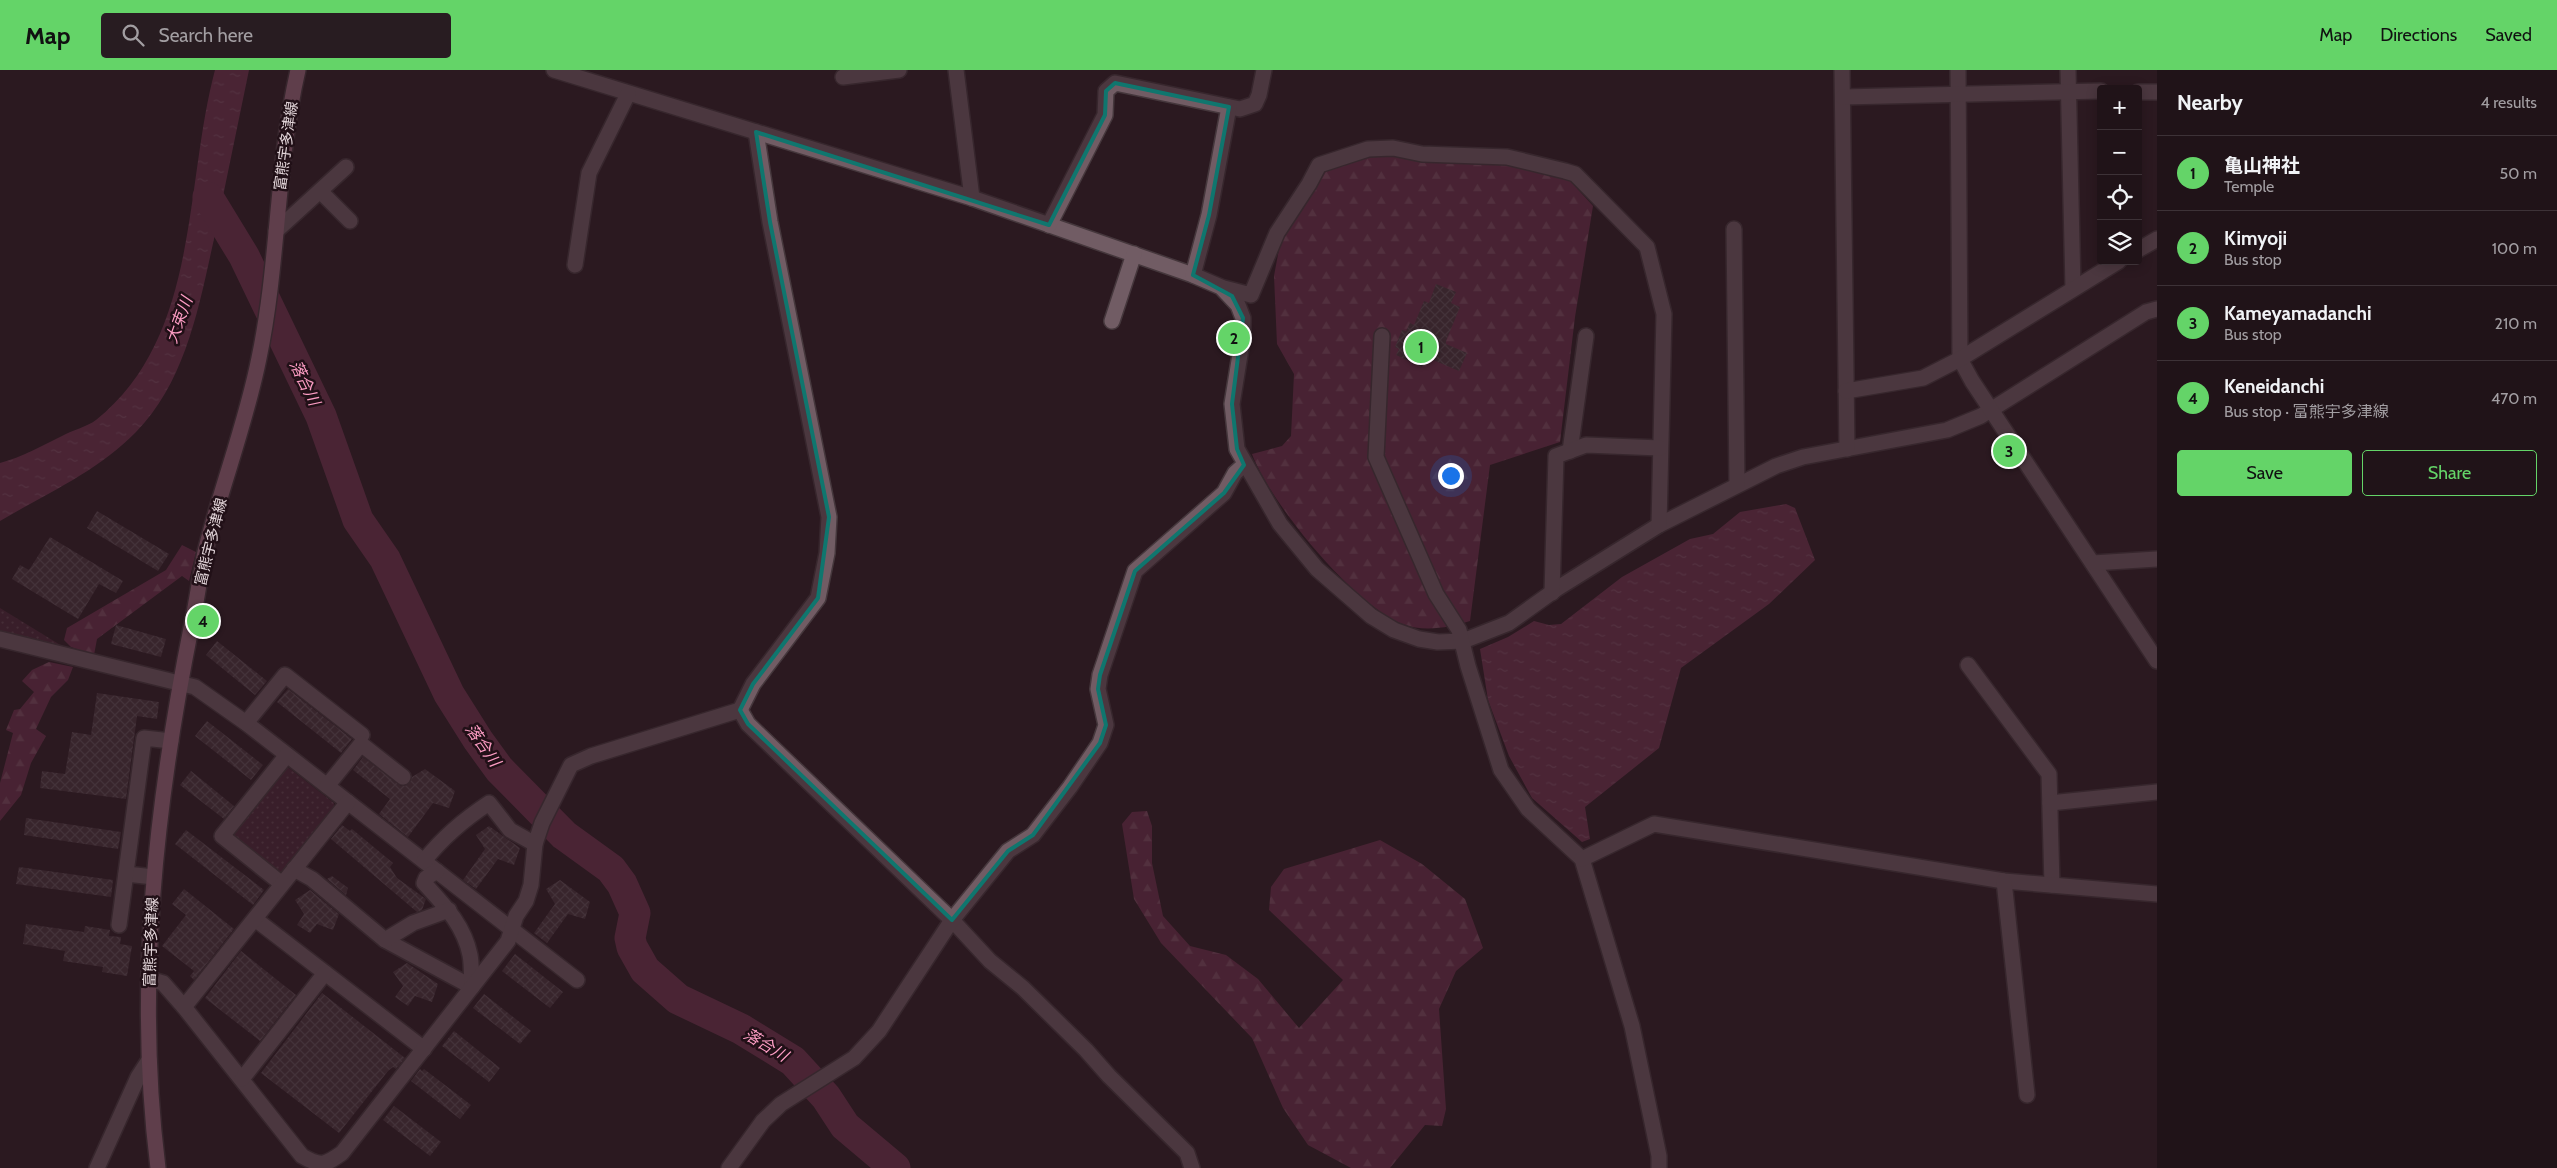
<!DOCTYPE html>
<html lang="en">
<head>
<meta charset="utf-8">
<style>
	:root { --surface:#201318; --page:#281c21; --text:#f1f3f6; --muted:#a29ea2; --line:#3d3237; --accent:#64d468 }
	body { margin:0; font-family:Cabin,"Noto Sans JP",sans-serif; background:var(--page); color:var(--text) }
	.controls { position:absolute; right:15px; top:15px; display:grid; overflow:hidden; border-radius:5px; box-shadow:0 2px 12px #0003 }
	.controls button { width:45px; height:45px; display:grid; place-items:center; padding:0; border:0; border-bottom:1px solid var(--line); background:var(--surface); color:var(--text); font:25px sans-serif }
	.you { position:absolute; left:1450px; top:405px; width:18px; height:18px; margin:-12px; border:4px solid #fff; border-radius:50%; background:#1a73e8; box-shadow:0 0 0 8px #1a73e833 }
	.badge { display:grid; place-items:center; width:32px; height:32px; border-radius:50%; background:var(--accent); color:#111; font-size:16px; font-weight:700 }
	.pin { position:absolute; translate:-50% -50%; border:2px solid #fff; box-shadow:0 1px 5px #0006 }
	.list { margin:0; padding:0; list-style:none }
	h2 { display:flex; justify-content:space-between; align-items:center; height:65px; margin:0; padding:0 20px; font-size:21px }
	h2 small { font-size:16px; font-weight:400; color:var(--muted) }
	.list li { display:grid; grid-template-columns:32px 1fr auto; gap:15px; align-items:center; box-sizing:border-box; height:75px; padding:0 20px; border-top:1px solid var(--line) }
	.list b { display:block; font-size:19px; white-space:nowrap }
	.list p { margin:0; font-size:16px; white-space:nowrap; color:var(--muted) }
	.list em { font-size:16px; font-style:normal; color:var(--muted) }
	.actions { display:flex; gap:10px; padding:15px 20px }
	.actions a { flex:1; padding:11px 0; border:1px solid var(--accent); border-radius:5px; text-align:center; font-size:18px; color:var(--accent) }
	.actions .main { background:var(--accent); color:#111 }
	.icon { flex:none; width:28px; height:28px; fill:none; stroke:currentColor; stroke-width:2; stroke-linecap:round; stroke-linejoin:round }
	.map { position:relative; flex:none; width:2157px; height:1098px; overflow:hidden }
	header { display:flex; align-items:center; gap:30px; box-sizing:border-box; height:70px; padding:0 25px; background:var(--accent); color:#111 }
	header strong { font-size:24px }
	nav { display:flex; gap:28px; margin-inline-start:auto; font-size:18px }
	.search { width:350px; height:45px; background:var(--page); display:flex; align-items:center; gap:12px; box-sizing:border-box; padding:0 18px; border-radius:5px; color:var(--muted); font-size:19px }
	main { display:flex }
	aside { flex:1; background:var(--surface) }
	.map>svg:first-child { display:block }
</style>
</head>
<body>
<header>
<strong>Map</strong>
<div class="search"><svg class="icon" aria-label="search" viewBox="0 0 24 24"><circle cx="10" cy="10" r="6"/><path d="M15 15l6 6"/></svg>Search here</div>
<nav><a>Map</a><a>Directions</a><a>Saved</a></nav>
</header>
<main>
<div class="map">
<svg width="2157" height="1098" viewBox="0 0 2157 1098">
	<defs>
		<pattern id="green-dots" width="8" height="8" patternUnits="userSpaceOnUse" patternTransform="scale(1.25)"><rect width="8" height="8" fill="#4a2535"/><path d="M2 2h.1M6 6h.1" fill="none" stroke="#644452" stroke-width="1.8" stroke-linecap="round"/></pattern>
		<pattern id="forest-firs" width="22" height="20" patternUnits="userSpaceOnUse" patternTransform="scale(1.25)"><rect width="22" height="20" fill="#6b2e49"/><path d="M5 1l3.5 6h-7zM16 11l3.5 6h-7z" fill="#804c63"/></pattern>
		<pattern id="water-ripples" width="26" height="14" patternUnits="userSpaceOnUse" patternTransform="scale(1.25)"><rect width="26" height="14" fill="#6f324d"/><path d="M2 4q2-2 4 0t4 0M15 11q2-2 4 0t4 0" fill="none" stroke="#834f66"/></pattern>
		<pattern id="building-cross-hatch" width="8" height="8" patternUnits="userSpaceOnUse" patternTransform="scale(1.25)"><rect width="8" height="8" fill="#47333b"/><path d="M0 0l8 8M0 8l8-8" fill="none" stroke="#615057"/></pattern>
	</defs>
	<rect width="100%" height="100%" fill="#2b1920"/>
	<!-- green -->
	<g fill="url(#green-dots)">
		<path d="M0 538 62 576 0 562Z"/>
		<path d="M289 698 334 733V737L280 806 231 767 284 699Z"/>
	</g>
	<!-- forest -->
	<g fill="url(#forest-firs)">
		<path d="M1414 80 1564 104 1593 136 1575 247 1560 372 1490 395 1470 551C1448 558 1424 562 1402 554 1352 533 1271 434 1252 384L1282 376 1291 366 1294 304 1277 274 1274 206 1287 136 1318 99 1363 83Z"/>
		<path d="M182 475 196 482 189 511 182 506 97 569 94 585 71 577 64 570 67 558 166 500Z"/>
		<path d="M49 592 73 597 68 610 51 627 36 659 46 666 31 693 21 725 0 751V713L13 663 6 660 14 640 20 639 34 622 22 611 32 600Z"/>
		<path d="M1147 741 1152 756V793L1163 846 1190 876 1226 885 1258 909 1299 958 1343 910 1269 840 1271 817 1284 799 1380 770 1422 794 1465 829 1483 878 1456 901 1439 939 1446 1039 1442 1056 1425 1055 1390 1098H1351L1308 1075 1283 1038 1252 968 1161 873 1134 829 1122 754 1132 742Z"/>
	</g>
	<!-- water -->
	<g fill="url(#water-ripples)">
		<path d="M215 0H249C238 53 227 107 216 160 200 230 188 309 136 362 97 402 47 423 0 451V393C22 387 42 376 62 366 72 360 87 357 96 350 200 267 184 116 215 0Z"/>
		<path d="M1786 434 1795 438 1815 490 1769 534 1681 598 1659 678 1585 737 1590 769 1582 772 1532 728 1509 686 1488 630 1480 579 1508 567 1534 551 1549 555 1561 554 1622 507 1690 469 1713 464 1740 442Z"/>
	</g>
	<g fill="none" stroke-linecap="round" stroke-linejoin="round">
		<!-- river -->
		<path stroke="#6f324d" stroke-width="31" d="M208 127 244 186 321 346 358 450 385 489 449 624 478 670 499 699 564 765 611 799 622 814 635 843 630 868 632 877 645 900 678 929 741 959 793 991 826 1027 845 1056 895 1098"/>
	</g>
	<!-- building -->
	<g fill="url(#building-cross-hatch)">
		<path d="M1436 214 1456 222 1451 233 1460 237 1446 271V274L1467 283 1459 301 1426 287 1422 297 1396 285 1399 279 1395 277 1402 260 1406 261 1410 253 1414 255 1424 231 1429 233Z"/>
		<path d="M97 441 169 484 158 501 87 458Z"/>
		<path d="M50 467 123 511 116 523 99 514 78 549 12 509 20 495 29 500Z"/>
		<path d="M116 555 166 569 161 587 111 574Z"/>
		<path d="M217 571 267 611 255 625 206 585Z"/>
		<path d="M288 619 352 669 341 683 277 632Z"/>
		<path d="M97 623 159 632 157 649 137 646 126 729 40 718 42 701 65 704 72 662 91 665Z"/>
		<path d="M207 651 263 695 251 710 195 666Z"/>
		<path d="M363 687 401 716 407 715 412 707 425 699 455 721 449 738 433 733 408 767 379 744 390 729 353 700Z"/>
		<path d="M191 701 234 736 224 749 180 715Z"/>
		<path d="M26 748 121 762 118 779 24 765Z"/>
		<path d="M342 755 350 761 352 759 393 793 390 797 397 808 426 829 422 840 417 842 331 769Z"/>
		<path d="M489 756 520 778 514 795 498 789 476 819 463 810 485 779 476 765Z"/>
		<path d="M186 760 264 820 253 835 175 774Z"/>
		<path d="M19 797 113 810 111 827 16 814Z"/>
		<path d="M332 806 348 818 346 825 327 809Z"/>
		<path d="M560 810 590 832 585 849 568 844 547 873 534 863 555 834 546 819Z"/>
		<path d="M184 819 234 859 194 910 190 906 194 901 162 876 186 845 172 834Z"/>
		<path d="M310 820 339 844 333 860 317 854 310 863 297 855 304 844 295 830Z"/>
		<path d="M26 854 84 862 85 856 110 860 109 866 121 867 120 874 132 876 127 906 102 902 103 897 63 891 65 881 23 874Z"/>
		<path d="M241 881 296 925 260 971 205 928Z"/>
		<path d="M515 884 563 922 550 938 502 901Z"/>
		<path d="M407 893 438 914 432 932 415 926 408 936 395 927 403 916 393 902Z"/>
		<path d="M322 923 405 988 396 999 393 997 388 1001 339 1063 261 1003Z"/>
		<path d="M484 924 531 961 520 974 473 938Z"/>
		<path d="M454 961 500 998 489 1012 442 976Z"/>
		<path d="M420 999 422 1001 424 999 471 1035 460 1049 411 1011Z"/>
		<path d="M394 1036 441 1072 430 1086 383 1050Z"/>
	</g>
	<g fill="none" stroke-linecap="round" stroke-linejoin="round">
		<defs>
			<g id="minor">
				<path d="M554 0 972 128 1193 205 1221 217 1238 235 1243 248V266L1232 334 1237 379 1280 454 1317 499 1371 546 1394 560 1419 569 1438 572 1463 571 1509 553 1558 518 1659 455 1776 396 1803 387 1947 360 1981 346 2146 242 2157 239"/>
				<path d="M956 0 972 128"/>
				<path d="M1842 0 1847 379"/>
				<path d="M1958 0 1960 289 1972 311 2157 591"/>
				<path d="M2068 0 2073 218"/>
				<path d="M843 7 899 0"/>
				<path d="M2138 22H2157"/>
				<path d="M1843 27 2101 21"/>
				<path d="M320 121 350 151"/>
				<path d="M1049 155 1105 45 1106 21 1115 13 1240 39 1255 34 1259 25 1264 0"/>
				<path d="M1734 159 1737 415"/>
				<path d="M276 161 346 97"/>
				<path d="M2138 180 2157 169"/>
				<path d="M575 195 589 103 628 24"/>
				<path d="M1193 205 1209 145 1229 37"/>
				<path d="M1224 218 1251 225 1277 163 1309 114 1319 95 1368 79 1393 78 1422 84 1507 87 1565 101 1575 104 1647 177 1664 244 1659 455"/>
				<path d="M1112 251 1134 184"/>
				<path d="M1382 266 1376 387 1436 524 1459 560 1468 596 1501 700 1528 739 1582 789 1632 956 1659 1086V1098"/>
				<path d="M1846 321 1923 308 1960 289 2119 191"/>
				<path d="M1570 381 1586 266"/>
				<path d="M2093 493 2157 489"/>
				<path d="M1552 523 1556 386 1586 375 1660 378"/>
				<path d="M0 569 195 617 246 653 577 910"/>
				<path d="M1968 595 2049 704 2052 815"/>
				<path d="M740 640 748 654 952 850 990 891 1023 918 1086 980 1109 1006 1187 1083 1192 1098"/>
				<path d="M246 653 285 605 362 665"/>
				<path d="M327 716 361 674 403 707"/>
				<path d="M2050 733 2157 722"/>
				<path d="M1582 789 1654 754 2004 811 2157 824"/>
				<path d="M424 791C443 767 463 750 489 733L510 760 535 774"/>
				<path d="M294 799 312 809 385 870 472 917"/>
				<path d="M437 801 426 808 424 813C444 835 464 855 470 885 472 895 471 906 472 917"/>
				<path d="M126 804 154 807"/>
				<path d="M2004 811 2027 1025"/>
				<path d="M282 814 222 766 287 685"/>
				<path d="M255 849 424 979"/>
				<path d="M119 855 144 668 171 671"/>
				<path d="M385 870 413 853 449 840"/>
				<path d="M149 909 163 913 184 937 302 1086C321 1097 325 1095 342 1083L508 871 516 846 526 831 531 815 535 774 542 753 571 695 591 686 740 640 753 614 818 528 827 483 829 447 770 152 756 62"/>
				<path d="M184 937 348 732"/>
				<path d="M242 1009 325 903"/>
				<path d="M97 1098 138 1007 149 990"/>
				<path d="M729 1098 763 1051 781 1034 854 988 879 961 952 850 1008 781 1033 765 1070 717 1100 673 1106 655 1098 619 1100 605 1135 501 1224 423 1235 403 1244 395"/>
			</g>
			<path id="major" d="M158 1098C135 916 156 732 192 553 197 530 200 505 205 482 221 417 246 354 259 288 279 193 276 95 298 0"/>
		</defs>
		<!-- minor casing -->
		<use href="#minor" stroke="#45373c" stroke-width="18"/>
		<!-- major casing -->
		<use href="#major" stroke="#45373c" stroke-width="18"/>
		<!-- minor -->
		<use href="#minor" stroke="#715c64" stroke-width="15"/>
		<!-- major -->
		<use href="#major" stroke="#9e6a7f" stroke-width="15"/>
	</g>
	<!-- marked area -->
	<path d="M0 0H2157V1098H0ZM1115 13 1229 37 1209 145 1193 205 1232 226 1243 248 1232 334 1237 379 1244 395 1224 423 1135 501 1100 605 1098 619 1106 655 1100 673 1033 765 1008 781 952 850 748 654 740 640 753 614 818 528 829 447 770 152 756 62 1049 155 1105 45 1106 21Z" fill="#2b1920" fill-opacity=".55" fill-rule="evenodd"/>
	<path fill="none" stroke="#0f766e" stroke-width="4" stroke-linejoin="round" d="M1115 13 1229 37 1209 145 1193 205 1232 226 1243 248 1232 334 1237 379 1244 395 1224 423 1135 501 1100 605 1098 619 1106 655 1100 673 1033 765 1008 781 952 850 748 654 740 640 753 614 818 528 829 447 770 152 756 62 1049 155 1105 45 1106 21Z"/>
	<g text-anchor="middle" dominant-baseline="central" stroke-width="5" stroke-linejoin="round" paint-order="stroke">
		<!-- street labels -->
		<g font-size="15" fill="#e3d6da" stroke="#211017">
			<text transform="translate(286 76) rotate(-82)">富熊宇多津線</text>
			<text transform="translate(211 472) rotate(-76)">富熊宇多津線</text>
			<text transform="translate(151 872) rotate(-88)">富熊宇多津線</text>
		</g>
		<!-- water labels -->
		<g font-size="16" font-style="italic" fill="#fc9cc3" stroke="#211017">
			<text transform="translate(179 250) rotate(-70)">大束川</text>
			<text transform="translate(305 313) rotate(64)">落合川</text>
			<text transform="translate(483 675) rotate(55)">落合川</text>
			<text transform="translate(766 975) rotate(31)">落合川</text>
		</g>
	</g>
</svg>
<div class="controls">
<button>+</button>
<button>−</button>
<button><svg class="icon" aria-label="locate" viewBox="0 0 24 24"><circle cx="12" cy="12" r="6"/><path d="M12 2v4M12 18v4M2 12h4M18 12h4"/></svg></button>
<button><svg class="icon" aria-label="layers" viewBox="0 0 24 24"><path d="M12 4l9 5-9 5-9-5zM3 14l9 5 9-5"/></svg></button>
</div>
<div class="you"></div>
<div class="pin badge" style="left:1421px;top:277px">1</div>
<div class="pin badge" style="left:1234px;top:268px">2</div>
<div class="pin badge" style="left:2009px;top:381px">3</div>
<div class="pin badge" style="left:203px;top:551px">4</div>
</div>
<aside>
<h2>Nearby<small>4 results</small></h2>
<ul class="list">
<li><span class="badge">1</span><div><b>亀山神社</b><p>Temple</p></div><em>50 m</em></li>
<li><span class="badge">2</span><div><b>Kimyoji</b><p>Bus stop</p></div><em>100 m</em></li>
<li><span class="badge">3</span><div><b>Kameyamadanchi</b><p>Bus stop</p></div><em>210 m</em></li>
<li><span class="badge">4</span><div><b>Keneidanchi</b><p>Bus stop · 富熊宇多津線</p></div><em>470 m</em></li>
</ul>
<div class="actions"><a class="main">Save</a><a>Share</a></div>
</aside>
</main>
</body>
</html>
